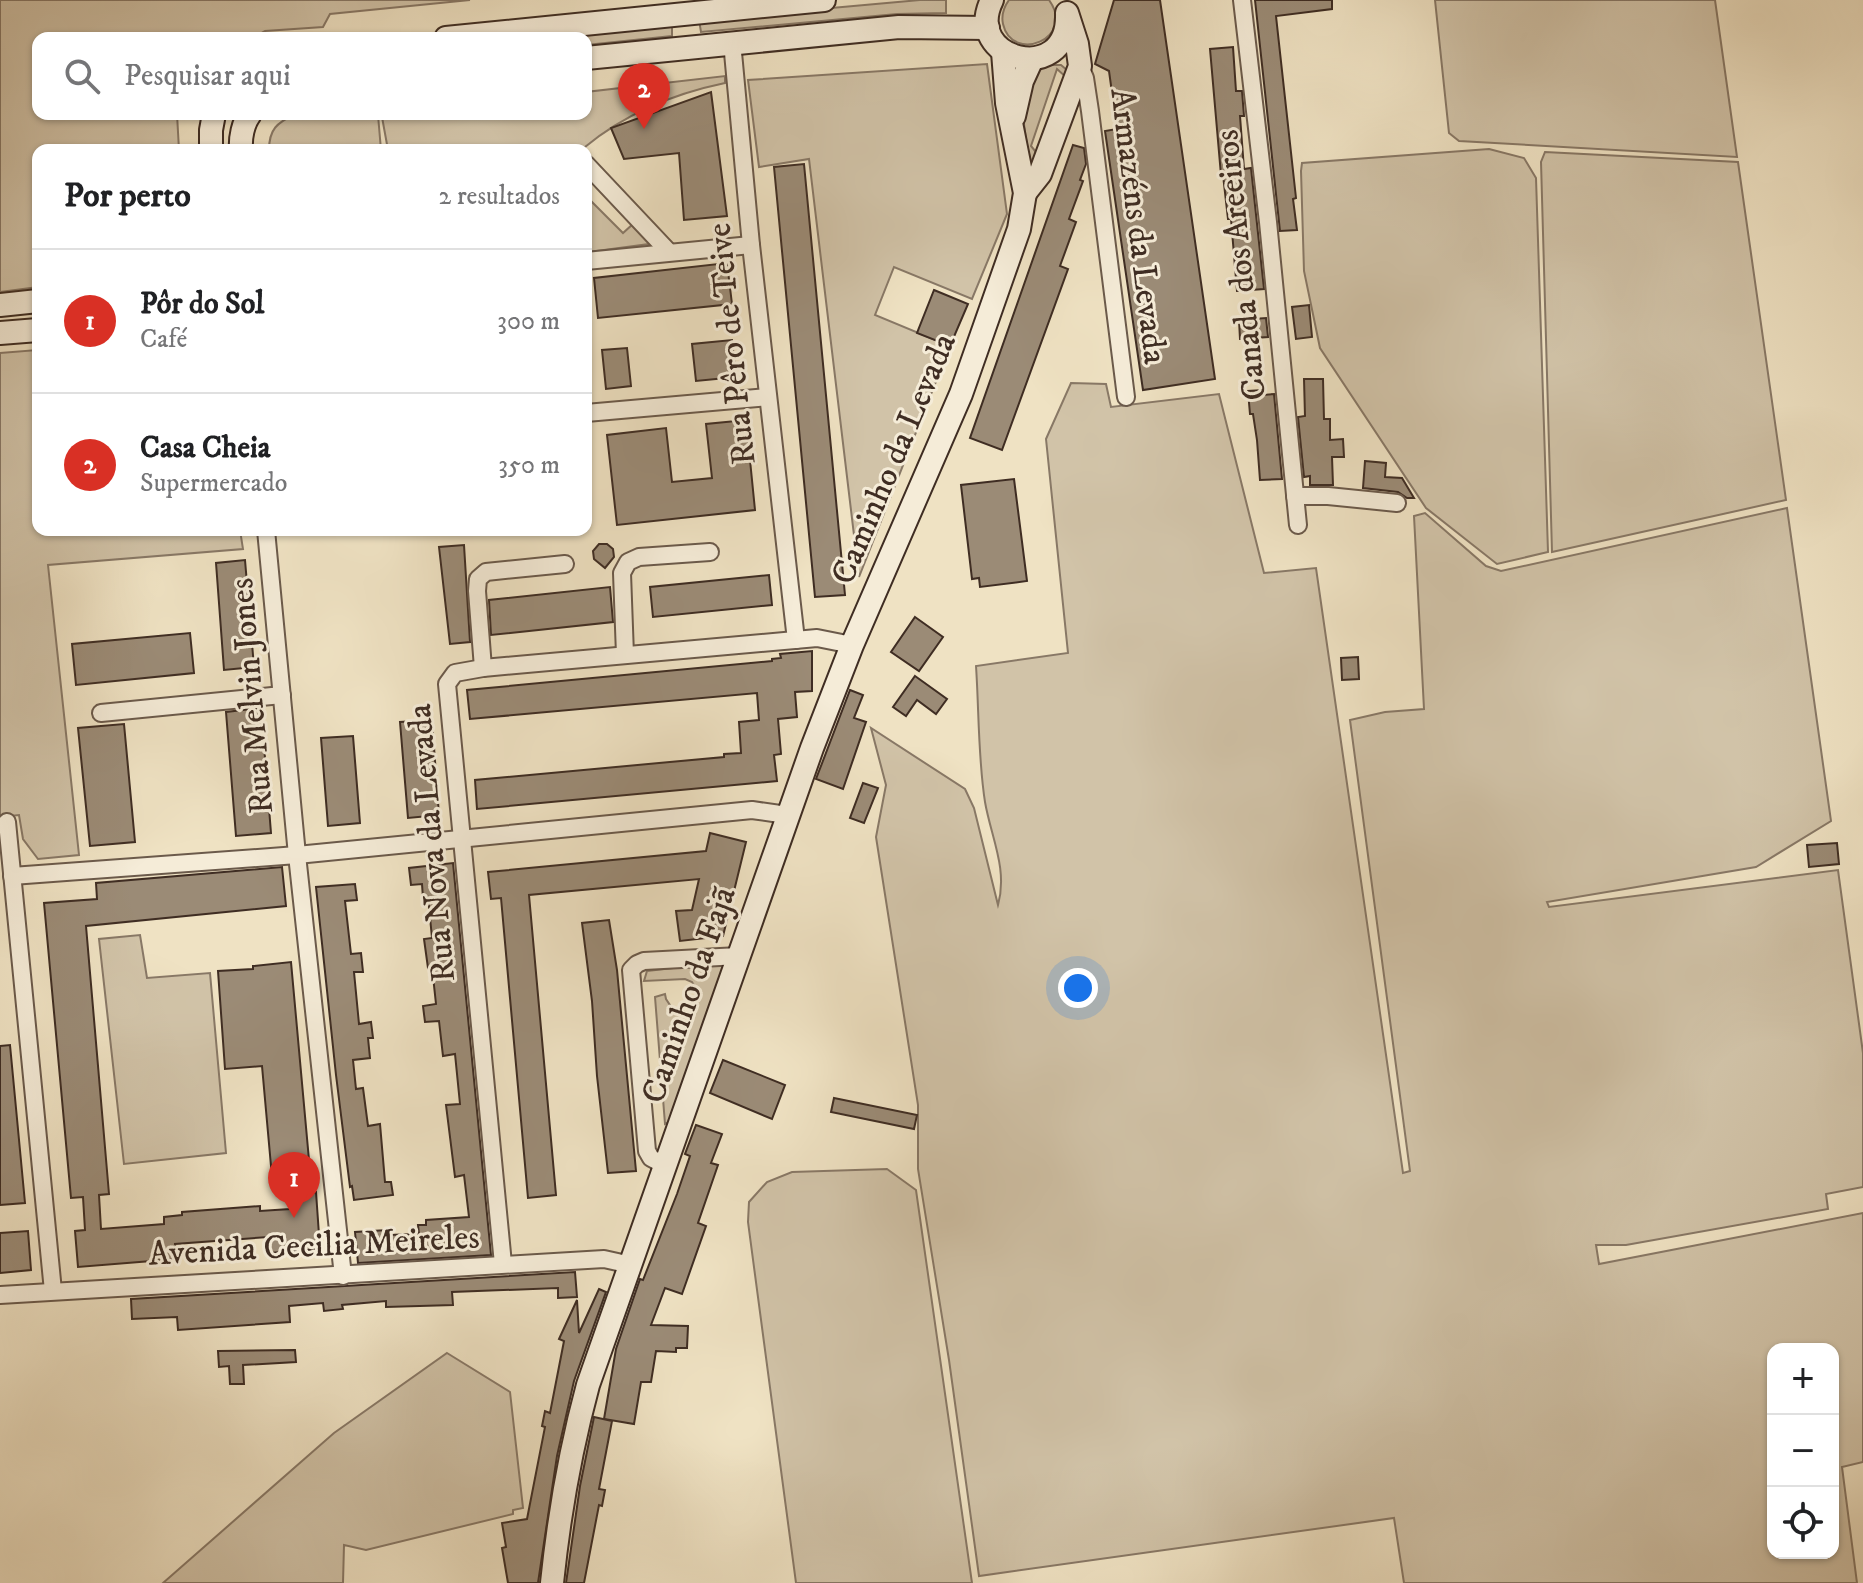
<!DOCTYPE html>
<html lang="pt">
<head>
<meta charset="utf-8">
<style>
	:root { --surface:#fff; --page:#f2f2f2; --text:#202124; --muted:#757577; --line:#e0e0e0; --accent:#d93025 }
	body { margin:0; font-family:"IM FELL DW Pica",serif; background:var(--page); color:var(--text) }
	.controls { position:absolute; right:24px; bottom:24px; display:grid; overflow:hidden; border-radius:16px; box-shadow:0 2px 6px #0004 }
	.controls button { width:72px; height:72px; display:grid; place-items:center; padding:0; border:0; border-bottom:2px solid var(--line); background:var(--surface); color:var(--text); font:40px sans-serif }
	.you { position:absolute; left:1078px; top:988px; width:28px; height:28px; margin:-20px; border:6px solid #fff; border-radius:50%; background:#1a73e8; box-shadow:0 0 0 12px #1a73e833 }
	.badge { display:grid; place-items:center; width:52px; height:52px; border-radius:50%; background:var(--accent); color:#fff; font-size:26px; font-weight:700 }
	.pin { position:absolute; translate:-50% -66px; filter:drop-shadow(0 2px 4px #0008) }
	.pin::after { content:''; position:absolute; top:42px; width:28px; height:24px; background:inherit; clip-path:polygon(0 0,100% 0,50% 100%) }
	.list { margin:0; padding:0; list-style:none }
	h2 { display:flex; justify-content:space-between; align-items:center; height:104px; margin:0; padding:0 32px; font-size:34px }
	h2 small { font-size:26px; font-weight:400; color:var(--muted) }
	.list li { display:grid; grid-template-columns:52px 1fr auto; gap:24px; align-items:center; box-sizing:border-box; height:144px; padding:0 32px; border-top:2px solid var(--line) }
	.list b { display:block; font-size:30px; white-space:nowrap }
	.list p { margin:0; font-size:26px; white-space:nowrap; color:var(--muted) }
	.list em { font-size:26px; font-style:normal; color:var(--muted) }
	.icon { flex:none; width:44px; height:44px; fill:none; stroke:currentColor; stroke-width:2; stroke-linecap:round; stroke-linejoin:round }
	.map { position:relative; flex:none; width:1863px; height:1583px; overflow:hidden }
	.search { position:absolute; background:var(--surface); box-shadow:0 2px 6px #0004; left:32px; top:32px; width:560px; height:88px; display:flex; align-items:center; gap:20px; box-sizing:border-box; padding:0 28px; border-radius:16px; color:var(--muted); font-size:30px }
	.panel { position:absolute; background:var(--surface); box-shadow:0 2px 6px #0004; left:32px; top:144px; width:560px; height:392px; border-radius:16px }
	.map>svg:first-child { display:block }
</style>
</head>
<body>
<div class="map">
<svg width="1863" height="1583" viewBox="0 0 1863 1583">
	<rect width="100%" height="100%" fill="#efe2c3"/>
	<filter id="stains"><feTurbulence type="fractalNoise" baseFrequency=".0025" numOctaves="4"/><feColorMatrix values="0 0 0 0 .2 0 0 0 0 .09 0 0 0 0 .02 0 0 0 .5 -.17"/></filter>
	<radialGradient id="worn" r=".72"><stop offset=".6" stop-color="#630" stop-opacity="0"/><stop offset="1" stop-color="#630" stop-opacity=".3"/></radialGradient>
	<!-- green -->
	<g fill="#d1c3a8" stroke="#887866" stroke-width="2" fill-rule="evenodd">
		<path d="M0 0H470L330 14 323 27 265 31 253 38H38V114H177L179 150H38V287L0 292Z"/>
		<path d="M920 0H946V13L897 14 701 32 699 20Z"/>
		<path d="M1009 0H1049C1077 39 1012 64 1003 24 1001 15 1004 7 1009 0Z"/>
		<path d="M1435 0H1715L1737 157 1459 141 1449 133Z"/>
		<path d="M672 21V36L586 45V38H516Z"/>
		<path d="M987 64 1007 214 972 299 894 267 875 315 950 346 859 577 809 159 759 167 748 80Z"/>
		<path d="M1044 65H1061L1068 71 1067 78 1057 69 1031 146 1040 157 1034 173C1027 149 1016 101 1030 78 1033 74 1040 69 1044 65Z"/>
		<path d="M725 76V83C672 94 626 113 585 147 561 147 540 150 517 150L515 146 504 150H388L382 117 403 114H586V92Z"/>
		<path d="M295 114H326L337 118 378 115 381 150H269C269 129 277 123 295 114Z"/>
		<path d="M1489 149 1524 158 1536 178 1548 552 1497 564 1426 508 1320 348 1304 271 1301 171 1302 163Z"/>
		<path d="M1545 152 1738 162 1786 500 1552 552 1541 162Z"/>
		<path d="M586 196 623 233 633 224 649 240V244L589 252 586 238Z"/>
		<path d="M37 350 38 530H240L243 549 48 565 79 855 38 859 23 839 19 815 0 817V353Z"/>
		<path d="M1071 383 1106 384 1111 407 1219 394 1264 573 1316 568 1403 1173 1410 1171 1350 720 1385 712 1424 709 1414 516 1425 513 1486 566 1501 571 1787 508 1831 821 1756 867 1547 902 1549 907 1838 870 1863 1053V1187L1826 1194 1828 1209 1626 1245H1596L1599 1264 1863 1213V1462L1842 1467 1857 1583H1404L1394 1518 979 1576 949 1360 918 1169V1105L876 837 886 785 871 728 965 789 974 808 998 905C1008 869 991 837 985 802 978 758 979 710 976 666L1068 653 1046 439ZM1773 1349H1833V1553H1773Z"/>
		<path d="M140 935 147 978 210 973 226 1153 124 1164 99 939Z"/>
		<path d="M717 963H722L724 967 671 1121 665 1124 655 997 665 994 666 999 672 1008 684 1010 694 1004 698 992 692 982 685 979 644 981 647 971Z"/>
		<path d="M887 1169 916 1190 972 1583H796L748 1222 749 1202 767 1182 792 1172Z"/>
		<path d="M447 1353 510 1392 523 1508 513 1510V1514L366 1550 344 1545 343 1583H163L334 1433Z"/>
	</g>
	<!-- building -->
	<g fill="#9b8b76" stroke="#3f2d23" stroke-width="2">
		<path d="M1114 0H1160L1215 379 1143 390 1105 131 1117 129 1109 71 1095 64Z"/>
		<path d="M1255 0H1332V9L1276 16 1296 198 1293 199 1297 230 1280 231Z"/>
		<path d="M1233 47 1236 91H1242L1244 116H1240L1244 169 1251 168 1264 289 1237 291 1231 219H1228L1223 175H1221L1210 49Z"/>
		<path d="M711 92 727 216 684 220 679 153 624 159 611 128Z"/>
		<path d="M1073 145 1084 148 1086 164 1080 180 1083 181 1069 219 1076 222 1060 266 1068 269 1002 450 970 438Z"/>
		<path d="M804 164 845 595 815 597 774 167Z"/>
		<path d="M727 263 732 304 598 318 594 278Z"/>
		<path d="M934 290 968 304 950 346 917 333Z"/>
		<path d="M1309 305 1312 337 1296 339 1292 307Z"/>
		<path d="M1266 318 1268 337 1240 339 1239 320Z"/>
		<path d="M732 340 736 377 696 381 692 344Z"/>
		<path d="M627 348 631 386 606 389 602 350Z"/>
		<path d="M1304 379H1323L1324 419H1330V440L1343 439 1344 457H1332L1333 485H1310V476L1304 477 1298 417 1305 416Z"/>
		<path d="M1263 390V395L1274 394 1282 479 1260 480 1257 440 1253 414H1250L1248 391Z"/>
		<path d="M746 420 755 510 617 525 607 435 666 428 672 482 712 478 706 424Z"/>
		<path d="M1365 461 1386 463 1385 477 1402 478 1414 498H1407L1398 492 1363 488Z"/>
		<path d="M1014 479 1027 581 980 587 979 578 972 579 961 485Z"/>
		<path d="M599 544H607L613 549 614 557 605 568 594 559 593 551Z"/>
		<path d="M464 545 470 642 450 644 439 547Z"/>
		<path d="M245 560 254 667 224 670 216 563Z"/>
		<path d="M769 575 772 605 653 617 650 587Z"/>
		<path d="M610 587 613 622 491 635 489 600Z"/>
		<path d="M915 617 943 637 919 671 891 652Z"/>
		<path d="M190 633 194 673 76 685 72 644Z"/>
		<path d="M812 651V691L795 692 797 717 778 719 781 754 774 755 777 781 477 809 475 780 724 757V754L741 753 739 722 759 720 757 693 470 719 467 690 772 661V659L781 658 780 654Z"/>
		<path d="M1358 657 1359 679 1342 680 1341 658Z"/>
		<path d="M915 676 947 699 936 714 917 700 906 716 893 707Z"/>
		<path d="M850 690 863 695 854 718 866 722 843 789 816 779Z"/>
		<path d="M261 708 271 833 236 836 226 712Z"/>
		<path d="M432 720 439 815 408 818 400 722Z"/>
		<path d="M124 724 135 842 90 846 78 728Z"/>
		<path d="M353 736 360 823 328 826 321 738Z"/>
		<path d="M863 783 878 788 864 823 850 818Z"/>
		<path d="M710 833 746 842 723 936 680 941 676 911 692 910 699 879 529 895 556 1195 528 1198 501 898 491 899 488 872 706 851Z"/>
		<path d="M1837 843 1839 864 1809 867 1807 845Z"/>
		<path d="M453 863 491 1255 358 1263 355 1232 387 1230V1235L419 1234 418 1225H426V1220L469 1217 464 1175 455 1177 446 1105 460 1104 455 1054 443 1056 439 1021 425 1022 423 1006 436 1004 432 967 428 968 424 939 432 938 428 897 423 898 422 884 411 885 409 868Z"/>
		<path d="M282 867 286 906 86 926 109 1194 99 1195 101 1229 164 1224V1217L182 1215V1212L260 1206V1211L290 1209 287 1176 272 1177 262 1066 225 1069 218 971 253 969V966L291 962 312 1193 316 1192 320 1249 269 1253 268 1237 175 1244 176 1259 78 1267 75 1231 85 1230 83 1197 71 1198 44 903 97 899 96 883Z"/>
		<path d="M355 884 357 900 345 901 351 954 361 953 363 972H354L359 1024 371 1022 373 1038H368L370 1058 353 1060 356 1089 363 1088 368 1126 380 1124 385 1182H391L393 1195 354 1200 352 1186 350 1187 336 1075 316 887Z"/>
		<path d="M609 920 617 970 636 1171 608 1173 597 1076 592 1001 582 923Z"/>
		<path d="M10 1045 25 1203 0 1205V1046Z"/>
		<path d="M723 1060 785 1085 772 1119 710 1093Z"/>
		<path d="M834 1098 917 1115 914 1129 831 1112Z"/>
		<path d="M696 1125 722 1134 711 1163 718 1165 698 1223 706 1226 682 1294 665 1288 651 1325 688 1326 687 1348H676V1352L656 1351 651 1382H641L634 1424 604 1419 616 1349 640 1279 643 1280 677 1194 690 1156 685 1154Z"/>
		<path d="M28 1231 31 1270 0 1273V1233Z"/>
		<path d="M575 1272 577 1297 558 1298V1288L452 1292 453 1305 386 1307V1301L342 1305 343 1309 324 1311 323 1303 289 1306 290 1322 178 1330 177 1317 132 1319 131 1299Z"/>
		<path d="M599 1289 606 1292 574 1381 557 1456 538 1583H508L502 1548 506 1547 502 1523 527 1519 545 1427 542 1426 545 1411 550 1413 564 1341 559 1339 577 1300 579 1333Z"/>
		<path d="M295 1350 296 1362 243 1365 244 1384H230L229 1366 219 1367 218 1351Z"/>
		<path d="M594 1417 612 1421 599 1489 605 1490 602 1506 599 1505 584 1583H566L580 1486Z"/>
	</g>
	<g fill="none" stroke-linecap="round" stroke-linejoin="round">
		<defs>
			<g id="street">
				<path d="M1242 0 1268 222 1298 525"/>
				<path d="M732 42 751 245 796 640"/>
				<path d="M1080 66 1085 78 1090 111 1126 397"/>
				<path d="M586 164 669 252"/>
				<path d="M586 261 751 245"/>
				<path d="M586 413 768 397"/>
				<path d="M1295 496H1328L1397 503"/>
				<path d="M266 530 297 855 343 1276"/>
				<path d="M625 655 622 573 628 562 639 557 710 552"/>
				<path d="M483 668 477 591 478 579 486 572 565 564"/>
				<path d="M101 713 282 695"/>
				<path d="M7 822 53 1291"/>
				<path d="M12 876 297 855 752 810 787 815"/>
				<path d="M666 1166 651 1158 647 1151 631 970 637 964 644 961 739 956"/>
				<path d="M503 1264 447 684 455 673 483 668 817 638 852 645"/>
				<path d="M0 1295 604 1259 631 1265"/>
			</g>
			<g id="secondary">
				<path d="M992 0C962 61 1068 86 1067 16"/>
				<path d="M446 38 824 0"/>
				<path d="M586 58 899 27 988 28"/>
				<path d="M1014 116 1022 81 1032 59"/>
				<path d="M211 150V130L214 114"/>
				<path d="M241 150C240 138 243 123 250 114"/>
				<path d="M1025 193 1040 174 1080 66 1077 44 1067 13"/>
				<path d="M0 305 38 301"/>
				<path d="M0 333 38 330"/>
				<path d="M552 1583C559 1515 570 1451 588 1385L812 748 852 645 961 394 1019 229 1025 193 1007 103 1003 52"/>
			</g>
		</defs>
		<!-- street casing -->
		<use href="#street" stroke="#6b5a4b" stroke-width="20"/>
		<!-- secondary casing -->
		<use href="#secondary" stroke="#3f2d23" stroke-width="26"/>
		<!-- street -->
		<use href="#street" stroke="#f5ecd8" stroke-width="16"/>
		<!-- secondary -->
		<use href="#secondary" stroke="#f5ecd8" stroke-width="22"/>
	</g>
	<g text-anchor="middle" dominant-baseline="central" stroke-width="6" stroke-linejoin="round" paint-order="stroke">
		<!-- street labels -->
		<g font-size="34" fill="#3f2d23" stroke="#f5ecd8">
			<text transform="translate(1138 226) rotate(83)">Armazéns da Levada</text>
			<text transform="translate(1241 265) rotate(-96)">Canada dos Areeiros</text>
			<text transform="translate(732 344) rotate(-96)">Rua Pêro de Teive</text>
			<text transform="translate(894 459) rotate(-67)">Caminho da Levada</text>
			<text transform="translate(252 696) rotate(-95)">Rua Melvin Jones</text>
			<text transform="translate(432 843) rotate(-95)">Rua Nova da Levada</text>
			<text transform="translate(689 995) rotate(-71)">Caminho da Fajã</text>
			<text transform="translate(314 1246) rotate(-3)">Avenida Cecilia Meireles</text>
		</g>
	</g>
	<rect width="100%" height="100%" filter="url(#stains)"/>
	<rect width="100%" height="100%" fill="url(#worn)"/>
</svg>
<div class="controls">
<button>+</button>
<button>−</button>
<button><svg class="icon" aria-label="locate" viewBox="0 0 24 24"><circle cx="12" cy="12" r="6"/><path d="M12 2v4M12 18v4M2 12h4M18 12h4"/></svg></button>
</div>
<div class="you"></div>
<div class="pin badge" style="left:294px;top:1218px">1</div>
<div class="pin badge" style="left:644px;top:129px">2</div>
<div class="search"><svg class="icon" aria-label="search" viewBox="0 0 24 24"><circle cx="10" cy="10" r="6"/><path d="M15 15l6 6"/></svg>Pesquisar aqui</div>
<section class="panel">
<h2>Por perto<small>2 resultados</small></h2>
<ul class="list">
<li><span class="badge">1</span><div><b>Pôr do Sol</b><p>Café</p></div><em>300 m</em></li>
<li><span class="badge">2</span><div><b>Casa Cheia</b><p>Supermercado</p></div><em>350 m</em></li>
</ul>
</section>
</div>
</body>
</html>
